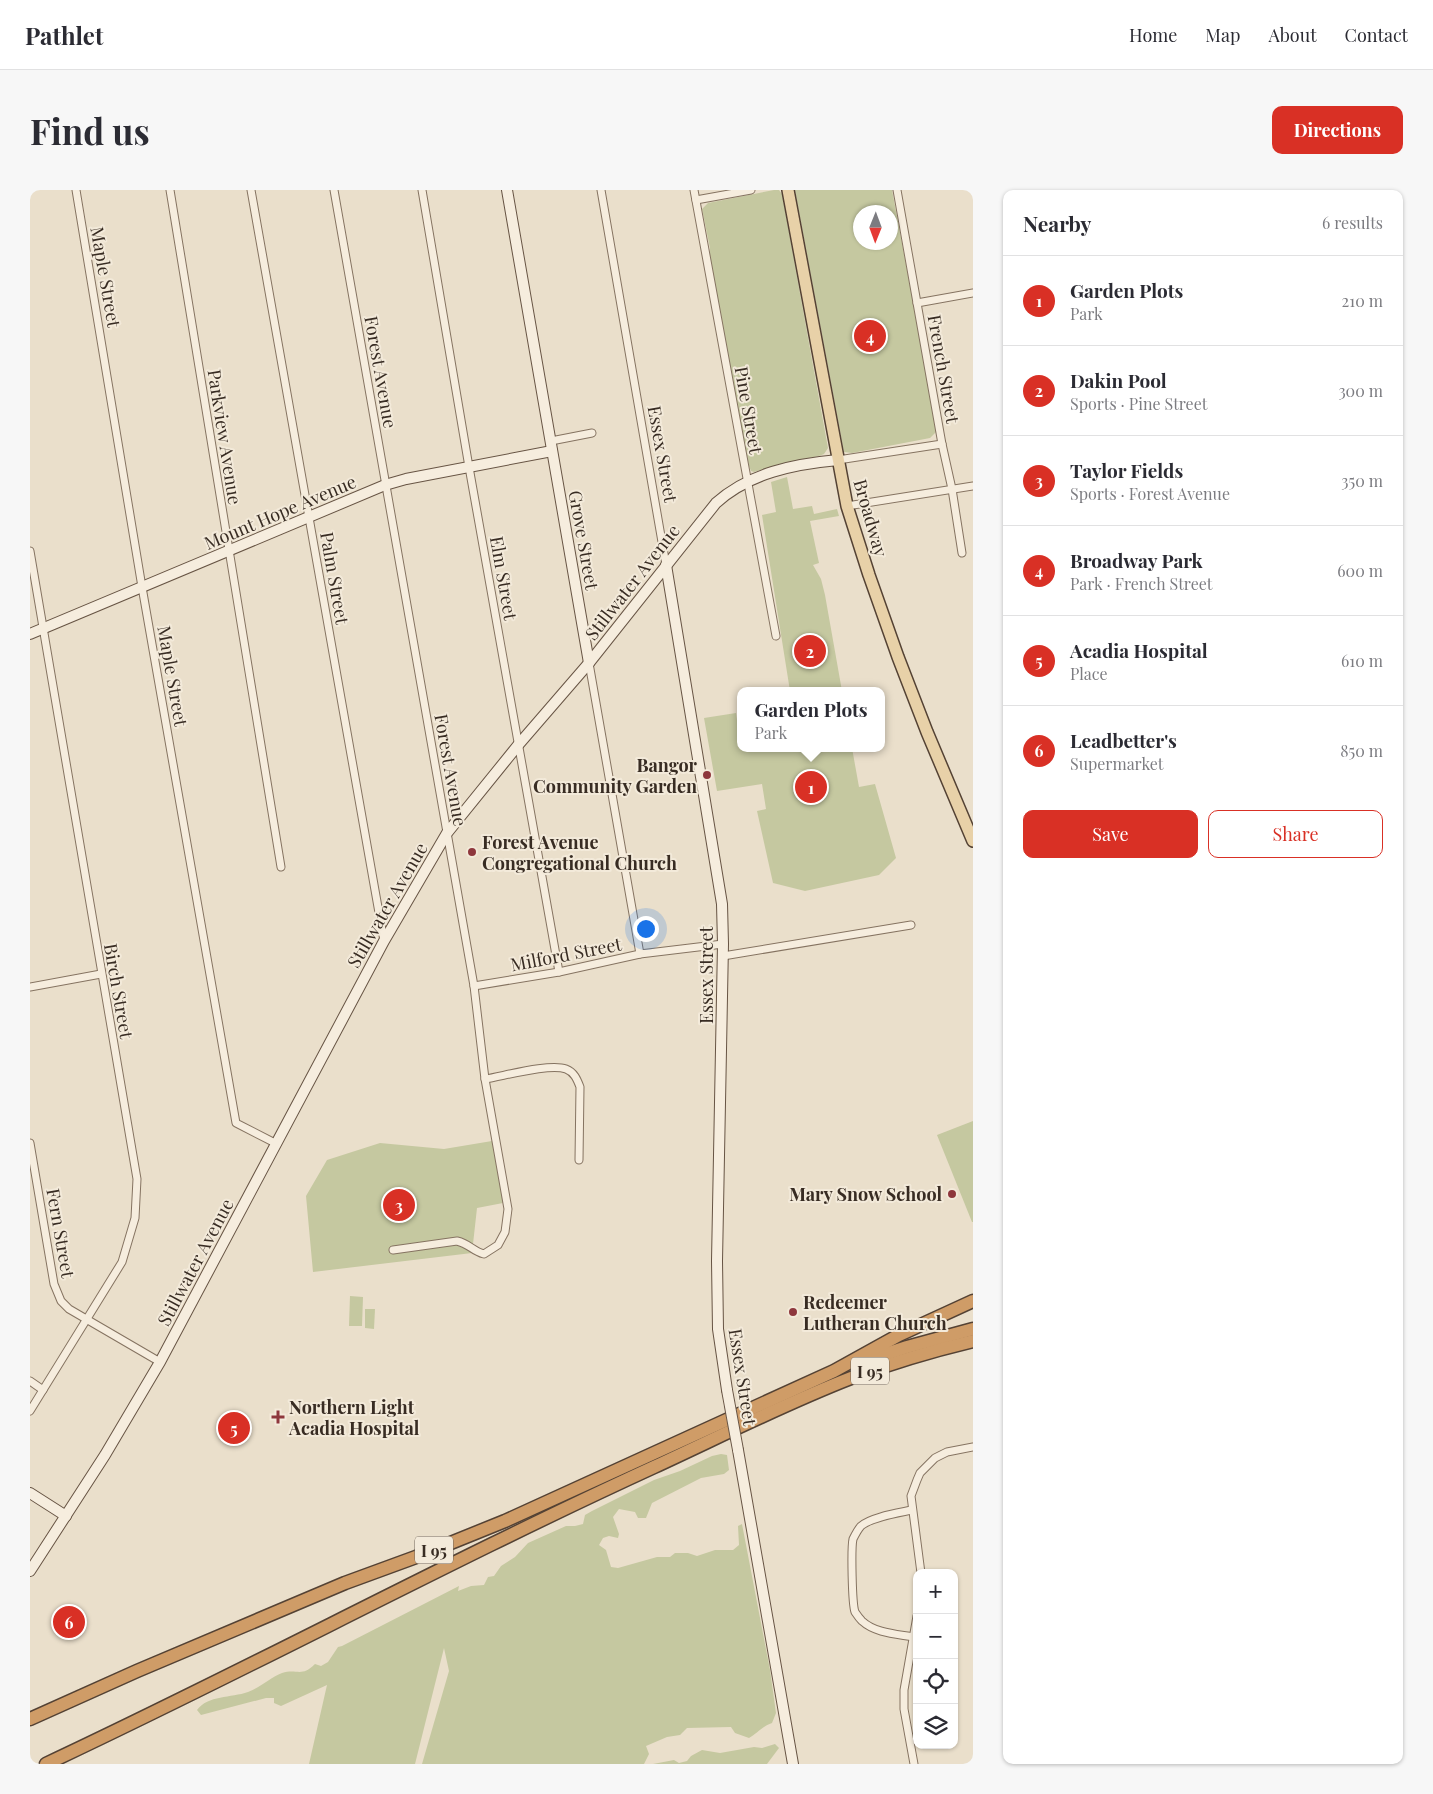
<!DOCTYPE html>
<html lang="en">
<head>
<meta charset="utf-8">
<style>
	:root { --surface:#fff; --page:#f7f7f7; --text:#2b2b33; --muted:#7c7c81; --line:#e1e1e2; --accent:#d93025 }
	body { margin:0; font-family:"Playfair Display",serif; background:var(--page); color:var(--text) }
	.controls { position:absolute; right:15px; bottom:15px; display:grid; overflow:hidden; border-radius:10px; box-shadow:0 1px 4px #0004 }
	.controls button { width:45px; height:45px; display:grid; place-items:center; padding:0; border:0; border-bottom:1px solid var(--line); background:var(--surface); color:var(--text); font:25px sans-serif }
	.compass { position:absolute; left:823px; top:15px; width:45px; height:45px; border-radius:50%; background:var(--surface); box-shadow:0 1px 4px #0004; rotate:181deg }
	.you { position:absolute; left:615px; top:738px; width:18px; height:18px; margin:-12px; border:4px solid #fff; border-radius:50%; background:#1a73e8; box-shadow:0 0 0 8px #1a73e833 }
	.badge { display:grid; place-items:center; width:32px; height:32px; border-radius:50%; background:var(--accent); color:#fff; font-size:16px; font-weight:700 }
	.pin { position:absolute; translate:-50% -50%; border:2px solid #fff; box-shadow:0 1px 5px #0006 }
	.popup { position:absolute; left:707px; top:497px; width:148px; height:65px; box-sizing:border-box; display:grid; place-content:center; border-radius:10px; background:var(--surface); filter:drop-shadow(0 1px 4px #0005); font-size:16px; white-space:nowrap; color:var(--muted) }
	.popup b { font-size:19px; color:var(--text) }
	.popup::after { content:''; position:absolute; left:50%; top:100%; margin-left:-10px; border:10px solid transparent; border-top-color:var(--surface) }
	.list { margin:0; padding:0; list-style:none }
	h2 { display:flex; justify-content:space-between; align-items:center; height:65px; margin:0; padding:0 20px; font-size:21px }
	h2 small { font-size:16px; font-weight:400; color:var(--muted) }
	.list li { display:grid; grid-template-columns:32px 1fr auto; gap:15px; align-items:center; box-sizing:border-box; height:90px; padding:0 20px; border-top:1px solid var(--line) }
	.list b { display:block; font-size:19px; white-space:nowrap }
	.list p { margin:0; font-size:16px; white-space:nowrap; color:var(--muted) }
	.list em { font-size:16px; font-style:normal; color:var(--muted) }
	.actions { display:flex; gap:10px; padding:15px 20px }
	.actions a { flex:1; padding:11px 0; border:1px solid var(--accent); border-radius:10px; text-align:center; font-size:18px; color:var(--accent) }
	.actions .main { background:var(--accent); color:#fff }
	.icon { flex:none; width:28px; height:28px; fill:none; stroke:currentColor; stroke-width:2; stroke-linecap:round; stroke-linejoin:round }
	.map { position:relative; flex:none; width:943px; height:1574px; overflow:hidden; border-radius:10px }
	header { display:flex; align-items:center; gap:30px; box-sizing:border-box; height:70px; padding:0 25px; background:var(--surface); border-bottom:1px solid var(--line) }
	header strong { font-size:24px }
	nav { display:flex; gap:28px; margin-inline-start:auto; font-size:18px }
	.intro { display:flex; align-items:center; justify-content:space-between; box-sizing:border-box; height:120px; padding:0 30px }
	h1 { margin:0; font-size:35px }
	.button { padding:12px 22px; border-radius:10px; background:var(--accent); color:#fff; font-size:18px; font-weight:700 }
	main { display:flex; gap:30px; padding:0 30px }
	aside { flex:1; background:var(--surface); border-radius:10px; box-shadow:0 1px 4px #0004 }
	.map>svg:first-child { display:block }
</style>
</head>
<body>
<header>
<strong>Pathlet</strong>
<nav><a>Home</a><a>Map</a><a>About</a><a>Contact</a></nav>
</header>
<div class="intro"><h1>Find us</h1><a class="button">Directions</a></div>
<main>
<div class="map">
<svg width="943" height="1574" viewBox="0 0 943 1574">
	<rect width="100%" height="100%" fill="#eadfcb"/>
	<!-- green -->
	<g fill="#c5c8a0" fill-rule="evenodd">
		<path d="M744 0H749L752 4 798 258 794 264 789 266 754 273 724 282 721 281 719 276 679 68 680 58 672 19 678 13Z"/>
		<path d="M765 0H862L907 239 906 242 900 248 822 263 814 262ZM831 22H861V52H831Z"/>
		<path d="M757 287 763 319 782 316 784 324 807 319 809 326 780 331 789 373 783 375 791 389 795 405 812 501H760L732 325 746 322 741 292Z"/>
		<path d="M706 523 707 530 711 529V558H822L829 597 845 594 866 668 849 685 775 701 743 693 727 621 736 619 732 594 687 601 674 528Z"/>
		<path d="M943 931V1032H942L907 945Z"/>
		<path d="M462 951 473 1013 447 1018 442 1063 283 1082 276 1006 297 970 350 953 414 959Z"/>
		<path d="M320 1106 333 1107 332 1136H319Z"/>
		<path d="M335 1119H345L344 1139 335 1138Z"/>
		<path d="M691 1264 697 1265 699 1280 694 1284 671 1288 622 1313 616 1328H608L605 1322 589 1319 583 1327 589 1344 588 1348 579 1346 573 1348 569 1355 576 1360 581 1377 588 1378 627 1367H640L645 1363H658L667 1366 685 1360H703L709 1355 708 1336 712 1334 740 1480 746 1523 742 1533C731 1537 729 1542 719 1548L705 1543 701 1537 657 1538 650 1545 637 1547 616 1556 619 1564 614 1574H392L419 1481 414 1458 385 1574H279L297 1495 251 1516 244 1513V1508H236L171 1525 167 1520C178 1505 201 1508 218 1502 231 1497 241 1487 252 1483 267 1478 271 1488 285 1474L291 1476 298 1472 308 1457 312 1456 429 1396 428 1401 441 1396 454 1395 458 1387 464 1386 471 1376 485 1367 498 1353 536 1336H545L553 1334 555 1325 562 1321 624 1290 650 1281 682 1266Z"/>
		<path d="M745 1554 749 1558 737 1574H623L644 1570 649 1573 657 1571 661 1566 672 1560 690 1563 724 1557 732 1558Z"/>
	</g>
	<!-- water -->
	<path fill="#abc0b8" stroke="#728d85" d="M788 453 790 466 771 469 769 456Z"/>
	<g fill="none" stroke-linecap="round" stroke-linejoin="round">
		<defs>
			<g id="street">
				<path d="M46 0 112 397 206 933 247 954"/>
				<path d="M140 0 251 677"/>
				<path d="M221 0 354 751"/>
				<path d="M304 0 444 796 455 889 478 1019 475 1042 468 1055 454 1064C442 1061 440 1054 427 1051L363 1060"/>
				<path d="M392 0 439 277 529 782"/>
				<path d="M571 0 636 375"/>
				<path d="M664 0 746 446"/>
				<path d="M867 0 912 254 922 299 932 363"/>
				<path d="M666 10 721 0"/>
				<path d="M887 113 943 103"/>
				<path d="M521 251 562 243"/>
				<path d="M808 270 912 254"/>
				<path d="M817 316 943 296"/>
				<path d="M0 361 107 989 105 1028 92 1072 0 1221"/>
				<path d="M559 473 610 764"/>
				<path d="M693 766 881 735"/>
				<path d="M444 796 529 782 610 764 693 754"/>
				<path d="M0 797 71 784"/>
				<path d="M455 889C474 886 520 873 536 879 544 882 547 889 550 897L549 970"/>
				<path d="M0 953 24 1094 31 1111 39 1119 130 1172"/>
				<path d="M0 1191 13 1200"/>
				<path d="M882 1320C868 1323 841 1327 831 1336 828 1339 825 1345 823 1349 821 1358 822 1414 825 1422 827 1425 830 1429 832 1431 845 1443 866 1444 883 1447"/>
				<path d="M891 1383 881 1306 887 1290 890 1283 905 1268 917 1262 943 1257"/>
				<path d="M884 1574 874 1519V1500L887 1426"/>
			</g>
			<g id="secondary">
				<path d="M477 0 559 473"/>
				<path d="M636 375 692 714 693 754 687 1071 688 1139 697 1200"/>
				<path d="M0 444 355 295 376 289 522 261"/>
				<path d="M708 1260 763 1574"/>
				<path d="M0 1303 36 1326"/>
				<path d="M0 1381 75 1265 130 1172 354 751 417 643 489 554 559 473 686 313C719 283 764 274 808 270"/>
			</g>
			<path id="primary" d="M758 0 817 316 839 385 868 467 897 542 943 651"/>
			<g id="highway">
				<path d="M835 1171 877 1157 943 1139"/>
				<path d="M0 1529 107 1481 315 1393 386 1367 475 1331 804 1181 869 1145 943 1111"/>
				<path d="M16 1574C221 1478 419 1371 624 1277 689 1247 754 1214 821 1188 861 1173 901 1161 943 1151"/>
			</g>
		</defs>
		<!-- street casing -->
		<use href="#street" stroke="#857361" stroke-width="9"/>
		<!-- secondary casing -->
		<use href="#secondary" stroke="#675444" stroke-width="12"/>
		<!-- primary casing -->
		<use href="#primary" stroke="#544234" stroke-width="14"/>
		<!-- highway casing -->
		<use href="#highway" stroke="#544234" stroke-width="15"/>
		<!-- street -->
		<use href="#street" stroke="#f6edde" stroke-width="7"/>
		<!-- secondary -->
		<use href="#secondary" stroke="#f6edde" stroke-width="10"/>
		<!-- primary -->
		<use href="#primary" stroke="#e8d1a8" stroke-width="11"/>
		<!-- highway -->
		<use href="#highway" stroke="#cf9c67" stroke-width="12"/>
		<defs>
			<path id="secondary-bridge" d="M697 1200 708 1260"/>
		</defs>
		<!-- secondary-bridge casing -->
		<use href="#secondary-bridge" stroke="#675444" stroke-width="12" stroke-linecap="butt"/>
		<!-- secondary-bridge -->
		<use href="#secondary-bridge" stroke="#f6edde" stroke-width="10"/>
	</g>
	<!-- markers -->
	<g fill="#8e373c" stroke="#f3eada" stroke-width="2">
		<circle cx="677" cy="585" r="5"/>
		<circle cx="442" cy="662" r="5"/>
		<circle cx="922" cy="1004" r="5"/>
		<circle cx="763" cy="1122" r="5"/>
		<path d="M245.5 1219.5h5v5h5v5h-5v5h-5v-5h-5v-5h5z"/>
	</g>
	<g text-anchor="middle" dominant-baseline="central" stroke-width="4" stroke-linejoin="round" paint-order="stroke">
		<!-- shield labels -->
		<g fill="#f3eada" stroke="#70655a" stroke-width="1">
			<rect x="821" y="1167.5" width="38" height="27" rx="4"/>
			<rect x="385" y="1346.5" width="38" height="27" rx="4"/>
		</g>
		<g font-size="16" font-weight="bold" fill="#382c23">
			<text x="840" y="1181">I 95</text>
			<text x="404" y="1360">I 95</text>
		</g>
		<!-- street labels -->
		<g font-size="18" fill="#382c23" stroke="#f3eada">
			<text transform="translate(76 87) rotate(80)">Maple Street</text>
			<text transform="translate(914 179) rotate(80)">French Street</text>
			<text transform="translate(351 182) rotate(80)">Forest Avenue</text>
			<text transform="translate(719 220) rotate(80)">Pine Street</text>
			<text transform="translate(195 247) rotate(81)">Parkview Avenue</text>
			<text transform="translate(633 264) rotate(80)">Essex Street</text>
			<text transform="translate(250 322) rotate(-23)">Mount Hope Avenue</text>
			<text transform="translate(841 328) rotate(74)">Broadway</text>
			<text transform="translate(554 350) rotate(80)">Grove Street</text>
			<text transform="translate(305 388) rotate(80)">Palm Street</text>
			<text transform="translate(474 388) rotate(80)">Elm Street</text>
			<text transform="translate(602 392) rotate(-52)">Stillwater Avenue</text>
			<text transform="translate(143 486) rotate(80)">Maple Street</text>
			<text transform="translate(421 580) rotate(80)">Forest Avenue</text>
			<text transform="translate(357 715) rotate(-60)">Stillwater Avenue</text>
			<text transform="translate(536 764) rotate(-11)">Milford Street</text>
			<text transform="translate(676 785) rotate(-90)">Essex Street</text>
			<text transform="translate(89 801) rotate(80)">Birch Street</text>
			<text transform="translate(31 1043) rotate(80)">Fern Street</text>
			<text transform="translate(165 1072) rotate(-62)">Stillwater Avenue</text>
			<text transform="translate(713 1187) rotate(81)">Essex Street</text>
		</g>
		<!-- poi labels -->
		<g font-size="18" font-weight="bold" fill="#382c23" stroke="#f3eada" text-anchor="start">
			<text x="667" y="575" text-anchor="end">Bangor<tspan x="667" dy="21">Community Garden</tspan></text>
			<text x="452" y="652">Forest Avenue<tspan x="452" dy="21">Congregational Church</tspan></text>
			<text x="912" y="1004" text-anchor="end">Mary Snow School</text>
			<text x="773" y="1112">Redeemer<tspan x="773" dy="21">Lutheran Church</tspan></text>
			<text x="259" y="1217">Northern Light<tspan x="259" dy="21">Acadia Hospital</tspan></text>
		</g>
	</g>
</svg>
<div class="controls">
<button>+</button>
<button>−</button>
<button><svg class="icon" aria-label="locate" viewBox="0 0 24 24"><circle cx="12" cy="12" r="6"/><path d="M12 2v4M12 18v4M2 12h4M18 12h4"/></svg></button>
<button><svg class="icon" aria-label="layers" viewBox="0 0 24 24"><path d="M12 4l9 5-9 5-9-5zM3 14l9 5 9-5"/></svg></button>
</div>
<svg class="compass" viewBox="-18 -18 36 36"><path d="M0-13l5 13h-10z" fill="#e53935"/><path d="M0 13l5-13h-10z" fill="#7c7c81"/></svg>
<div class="you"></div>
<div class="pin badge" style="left:781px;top:597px">1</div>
<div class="popup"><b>Garden Plots</b>Park</div>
<div class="pin badge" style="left:780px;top:461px">2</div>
<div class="pin badge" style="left:369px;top:1015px">3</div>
<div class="pin badge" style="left:840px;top:146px">4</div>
<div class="pin badge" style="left:204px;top:1238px">5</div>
<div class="pin badge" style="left:39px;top:1432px">6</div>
</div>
<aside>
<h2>Nearby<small>6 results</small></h2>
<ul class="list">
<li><span class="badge">1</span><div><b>Garden Plots</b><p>Park</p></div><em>210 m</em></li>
<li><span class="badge">2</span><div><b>Dakin Pool</b><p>Sports · Pine Street</p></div><em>300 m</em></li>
<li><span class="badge">3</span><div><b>Taylor Fields</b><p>Sports · Forest Avenue</p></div><em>350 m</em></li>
<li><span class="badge">4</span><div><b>Broadway Park</b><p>Park · French Street</p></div><em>600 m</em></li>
<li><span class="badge">5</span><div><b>Acadia Hospital</b><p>Place</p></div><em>610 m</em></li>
<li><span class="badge">6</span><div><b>Leadbetter's</b><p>Supermarket</p></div><em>850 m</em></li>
</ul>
<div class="actions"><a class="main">Save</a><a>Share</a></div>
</aside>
</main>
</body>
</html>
